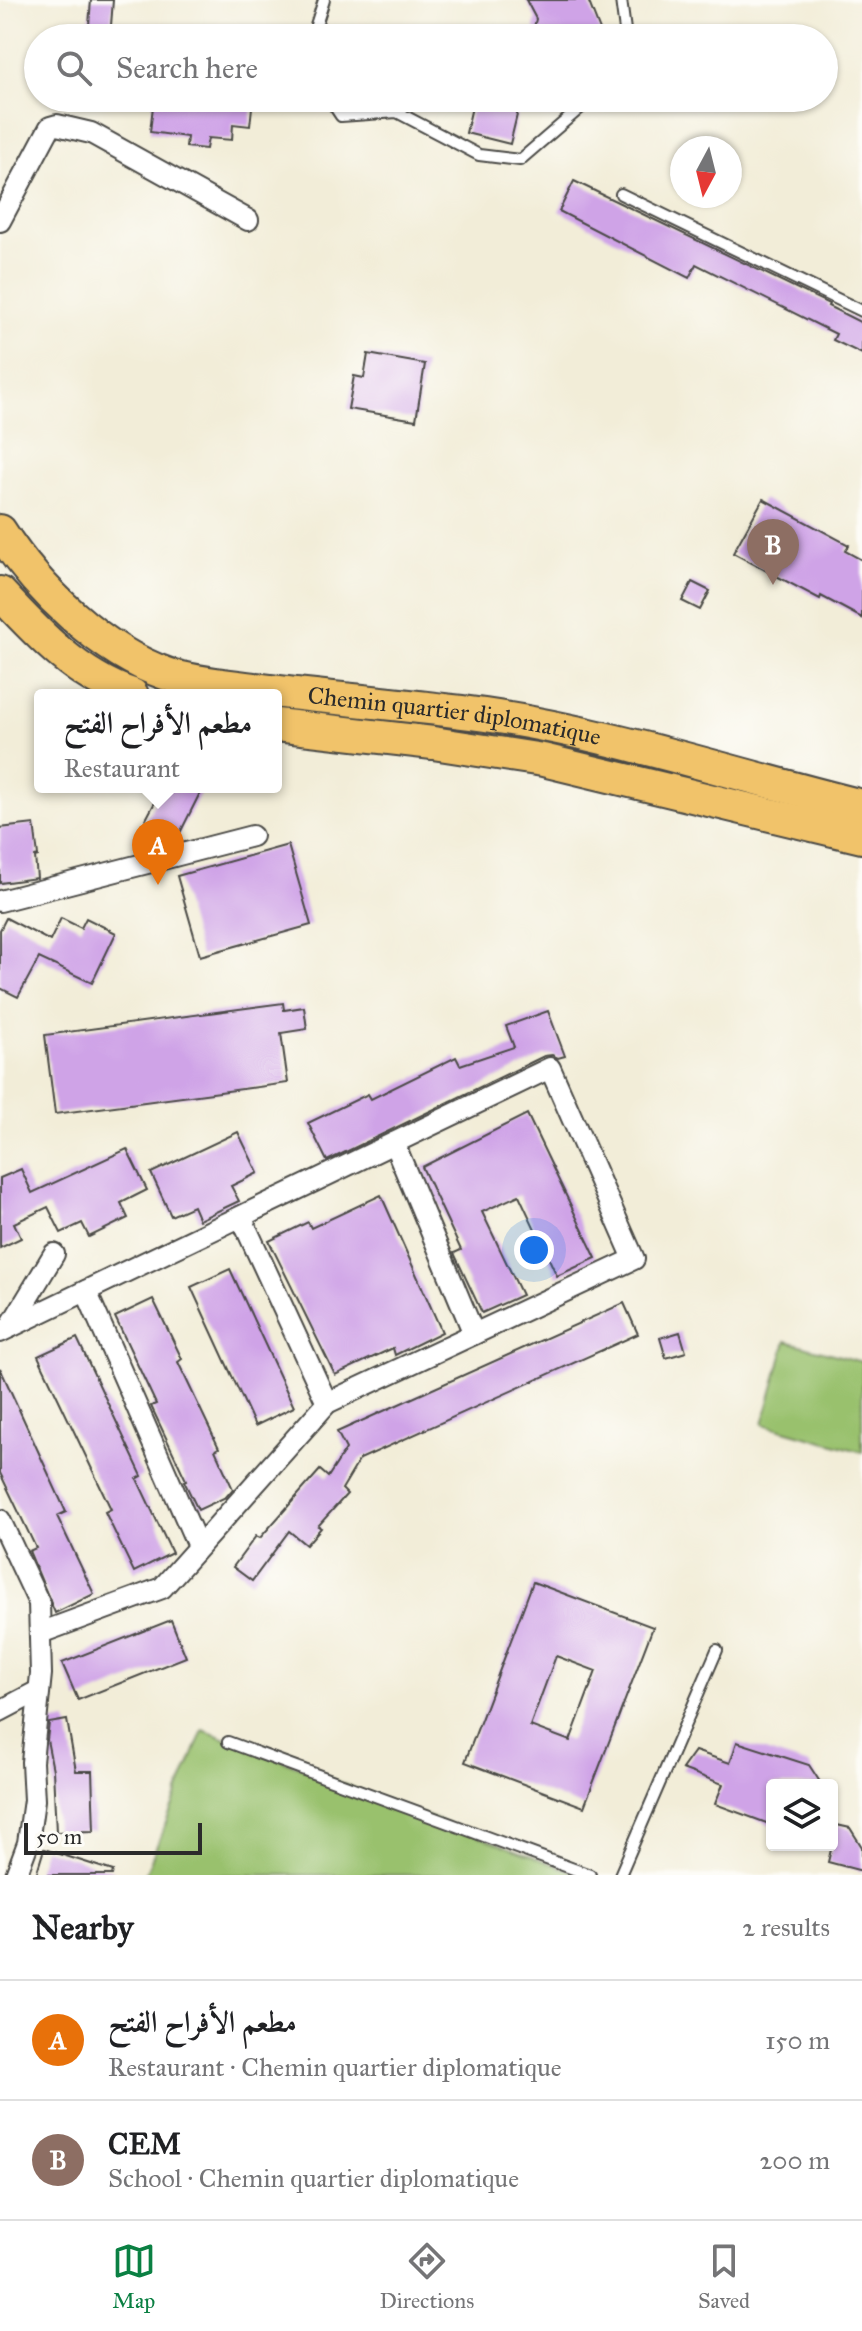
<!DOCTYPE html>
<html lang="en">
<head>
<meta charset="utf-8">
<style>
	:root { --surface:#fff; --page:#f2f2f2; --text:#202124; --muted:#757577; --line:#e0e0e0; --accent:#0b8043 }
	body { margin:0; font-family:"IM FELL Great Primer",Amiri,serif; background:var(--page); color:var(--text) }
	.controls { position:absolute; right:24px; bottom:24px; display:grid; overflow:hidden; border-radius:8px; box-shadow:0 2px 6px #0004 }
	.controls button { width:72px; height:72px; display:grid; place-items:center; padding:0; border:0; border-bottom:2px solid var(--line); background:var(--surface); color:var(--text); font:40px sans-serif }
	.compass { position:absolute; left:670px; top:136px; width:72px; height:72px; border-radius:50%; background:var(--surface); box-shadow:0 2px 6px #0004; rotate:187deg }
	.scale { position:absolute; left:24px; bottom:20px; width:178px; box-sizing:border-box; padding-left:8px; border:4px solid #2b2b2b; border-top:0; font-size:22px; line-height:28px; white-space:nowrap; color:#2b2b2b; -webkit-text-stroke:6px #fdfcf7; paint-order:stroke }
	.you { position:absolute; left:534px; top:1250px; width:28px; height:28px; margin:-20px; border:6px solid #fff; border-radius:50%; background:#1a73e8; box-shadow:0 0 0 12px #1a73e833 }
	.badge { display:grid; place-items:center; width:52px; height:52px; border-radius:50%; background:var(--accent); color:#fff; font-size:26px; font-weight:700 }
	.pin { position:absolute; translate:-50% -66px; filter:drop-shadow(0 2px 4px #0008) }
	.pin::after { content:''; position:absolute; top:42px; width:28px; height:24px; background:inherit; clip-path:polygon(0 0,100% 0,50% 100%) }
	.popup { position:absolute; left:34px; top:689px; width:248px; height:104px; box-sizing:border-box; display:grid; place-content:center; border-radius:8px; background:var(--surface); filter:drop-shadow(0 2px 6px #0005); font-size:26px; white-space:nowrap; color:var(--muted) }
	.popup b { font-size:30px; color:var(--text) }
	.popup::after { content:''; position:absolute; left:50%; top:100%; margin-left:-16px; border:16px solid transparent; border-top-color:var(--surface) }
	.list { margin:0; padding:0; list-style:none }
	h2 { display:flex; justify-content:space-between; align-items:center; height:104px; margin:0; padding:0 32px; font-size:34px }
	h2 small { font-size:26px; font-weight:400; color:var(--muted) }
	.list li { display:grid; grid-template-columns:52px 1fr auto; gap:24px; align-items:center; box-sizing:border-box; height:120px; padding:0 32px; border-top:2px solid var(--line) }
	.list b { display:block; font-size:30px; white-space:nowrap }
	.list p { margin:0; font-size:26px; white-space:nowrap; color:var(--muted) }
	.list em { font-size:26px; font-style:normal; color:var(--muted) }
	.icon { flex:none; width:44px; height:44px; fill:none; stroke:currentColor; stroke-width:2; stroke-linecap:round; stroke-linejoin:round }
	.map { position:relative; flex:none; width:862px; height:1875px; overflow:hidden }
	.search { position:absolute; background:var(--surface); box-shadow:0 2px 6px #0004; left:24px; right:24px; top:24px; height:88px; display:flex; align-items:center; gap:20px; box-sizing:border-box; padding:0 28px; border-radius:44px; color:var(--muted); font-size:30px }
	.sheet { height:344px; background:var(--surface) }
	nav { display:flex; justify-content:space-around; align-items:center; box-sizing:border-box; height:112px; border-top:2px solid var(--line); background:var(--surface); font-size:22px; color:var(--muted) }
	nav a { display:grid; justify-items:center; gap:4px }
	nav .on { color:var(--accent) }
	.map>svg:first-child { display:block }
</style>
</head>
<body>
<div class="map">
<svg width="862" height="1875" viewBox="0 0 862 1875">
	<rect width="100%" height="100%" fill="#fdfcf7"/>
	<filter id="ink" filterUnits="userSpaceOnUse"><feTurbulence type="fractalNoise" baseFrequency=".0125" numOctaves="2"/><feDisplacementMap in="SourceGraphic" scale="16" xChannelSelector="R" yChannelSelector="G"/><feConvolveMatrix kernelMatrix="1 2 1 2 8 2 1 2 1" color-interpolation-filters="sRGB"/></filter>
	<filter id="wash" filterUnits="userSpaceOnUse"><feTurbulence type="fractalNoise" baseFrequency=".006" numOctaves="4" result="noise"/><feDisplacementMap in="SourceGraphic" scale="32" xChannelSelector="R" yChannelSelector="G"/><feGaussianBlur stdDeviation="1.8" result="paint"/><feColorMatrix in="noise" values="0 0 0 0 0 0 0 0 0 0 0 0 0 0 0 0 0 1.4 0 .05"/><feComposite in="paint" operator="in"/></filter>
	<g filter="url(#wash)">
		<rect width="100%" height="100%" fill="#f2edd8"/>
		<!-- green -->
		<g fill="#99c16d" stroke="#62764c" stroke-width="2">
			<path d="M786 1341 862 1362V1452L763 1424Z"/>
			<path d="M203 1730 581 1875H145Z"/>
		</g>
		<g id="blocks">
			<!-- building -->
			<g fill="#cfa3e7" fill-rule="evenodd">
				<path d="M91 0H113L110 38H88Z"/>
				<path d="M526 0H588L603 38H540L534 27 536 19Z"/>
				<path d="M154 98H253L250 126 233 124 232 140 208 138 206 149 186 147 187 137 150 132Z"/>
				<path d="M474 98H521L510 144 466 133Z"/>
				<path d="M574 181 829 304 828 306 862 323V354L833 340 836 334 696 264 689 278 559 211Z"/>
				<path d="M368 354 425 364 416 420 348 409 354 376 364 378Z"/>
				<path d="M763 499 849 545 845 551 862 560V618L821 596 820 599 733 553Z"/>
				<path d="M692 582 710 591 700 610 682 601Z"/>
				<path d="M163 787H203L178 837 145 821Z"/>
				<path d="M34 824 38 856 35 857 37 878 0 883V828Z"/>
				<path d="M288 845 311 925 200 956 177 876Z"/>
				<path d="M6 918 50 941 61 918 81 928 86 918 116 933 92 983 39 958 18 997 0 988V930Z"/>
				<path d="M283 1003 284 1010 304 1007 307 1029 281 1033 288 1083 55 1114 45 1035Z"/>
				<path d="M548 1011 565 1056 558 1058 552 1055 544 1056 327 1161 308 1123 368 1094 371 1099 456 1057 460 1065 514 1047 506 1026Z"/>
				<path d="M527 1114 596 1258 557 1276 519 1195 482 1212 522 1295 482 1313 454 1253 461 1250 422 1167Z"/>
				<path d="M238 1132 258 1173 231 1186 239 1201 199 1220 193 1206 171 1216 151 1173Z"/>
				<path d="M127 1149 147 1190 121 1203 128 1218 89 1237 82 1223 61 1233 48 1207 14 1223 21 1238 0 1248V1178L21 1169 32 1193Z"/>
				<path d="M381 1195 442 1332 395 1355 393 1348 335 1375 269 1241 308 1222 311 1228Z"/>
				<path d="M230 1269 294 1407 255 1426 191 1287Z"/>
				<path d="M153 1299 182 1359 178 1362 219 1448 215 1450 233 1489 226 1497 198 1510 184 1481 186 1480 151 1406 156 1404 115 1317Z"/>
				<path d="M624 1303 638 1334 360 1459 342 1489 347 1494 318 1526 321 1528 306 1545 289 1531 252 1581 233 1567 256 1536 260 1538 320 1470 328 1477 346 1449 337 1432Z"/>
				<path d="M680 1332 686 1352 666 1358 660 1338Z"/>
				<path d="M77 1338 142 1476 137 1479 172 1553 134 1572 105 1512 111 1509 38 1356Z"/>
				<path d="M0 1368 66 1512 57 1516 94 1594 55 1613 29 1551 36 1548 0 1473Z"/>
				<path d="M533 1582 653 1627 584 1807 465 1762ZM556 1656 596 1671 570 1741 530 1726Z"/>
				<path d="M171 1620 186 1657 78 1700 62 1663Z"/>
				<path d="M67 1720 76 1771H92L94 1831 56 1832 53 1770 47 1740 49 1723Z"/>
				<path d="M737 1742 809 1765 822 1785H772V1825L715 1804 723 1784 682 1769 695 1751 730 1763Z"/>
				<path d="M837 1825 850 1828 862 1847V1871L828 1862Z"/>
				<path d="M44 1849 113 1871 112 1875H36Z"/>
			</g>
		</g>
	</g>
	<g filter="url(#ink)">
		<use href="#blocks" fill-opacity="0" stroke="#494845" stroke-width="2"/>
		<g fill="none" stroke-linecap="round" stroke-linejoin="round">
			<defs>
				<g id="service">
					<path d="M621 0 626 38"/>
					<path d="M315 38 316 25 324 0"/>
					<path d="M329 98 341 116 397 112 479 155 520 160 592 98"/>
					<path d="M621 194 862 311"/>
					<path d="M228 1742 590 1875"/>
					<path d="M620 1875 717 1650"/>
				</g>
				<g id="minor">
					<path d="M0 221 50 127 57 125 91 133 248 220"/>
					<path d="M0 901 252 836"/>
					<path d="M394 1143 474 1334"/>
					<path d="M241 1217 327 1403"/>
					<path d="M86 1291 198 1546"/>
					<path d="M10 1327 54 1254"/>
					<path d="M0 1332 550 1068 634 1259 327 1403 162 1588 40 1633"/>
					<path d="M0 1520 39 1603 41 1674 32 1762 34 1800 28 1843 16 1875"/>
					<path d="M0 1711 38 1691"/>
				</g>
				<g id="trunk">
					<path id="s1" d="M0 531C37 589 101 651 167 674 193 683 235 686 263 690 337 699 412 705 485 715 614 734 736 775 862 806"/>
					<path d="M0 593C37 633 78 677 132 695"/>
					<path d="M276 725 433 743 543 760 862 837"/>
				</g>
			</defs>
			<!-- service casing -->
			<use href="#service" stroke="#494845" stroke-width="14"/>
			<!-- minor casing -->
			<use href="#minor" stroke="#494845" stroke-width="24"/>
			<!-- trunk casing -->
			<use href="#trunk" stroke="#494845" stroke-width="36"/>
			<!-- service -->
			<use href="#service" stroke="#fff" stroke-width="10"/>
			<!-- minor -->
			<use href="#minor" stroke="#fff" stroke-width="20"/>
			<!-- trunk -->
			<use href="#trunk" stroke="#f1c36a" stroke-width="32"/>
		</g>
	</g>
	<g text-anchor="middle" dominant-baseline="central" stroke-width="8" stroke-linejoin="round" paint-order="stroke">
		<!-- street labels -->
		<g font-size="24" fill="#2b2b2b" stroke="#fdfcf7">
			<text stroke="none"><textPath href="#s1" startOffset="514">Chemin quartier diplomatique</textPath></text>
		</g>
	</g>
</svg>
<div class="controls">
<button><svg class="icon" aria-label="layers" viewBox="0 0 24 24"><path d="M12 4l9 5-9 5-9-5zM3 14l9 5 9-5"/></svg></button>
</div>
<svg class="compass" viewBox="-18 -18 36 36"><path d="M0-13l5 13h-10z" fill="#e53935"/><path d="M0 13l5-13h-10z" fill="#757577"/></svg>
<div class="scale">50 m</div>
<div class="you"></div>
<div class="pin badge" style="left:158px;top:885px;background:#e8710a">A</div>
<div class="popup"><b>مطعم الأفراح الفتح</b>Restaurant</div>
<div class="pin badge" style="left:773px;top:585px;background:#8d6e63">B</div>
<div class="search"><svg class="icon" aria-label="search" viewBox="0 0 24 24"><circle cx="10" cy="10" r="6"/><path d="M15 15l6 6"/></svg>Search here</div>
</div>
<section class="sheet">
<h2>Nearby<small>2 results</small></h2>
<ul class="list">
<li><span class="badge" style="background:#e8710a">A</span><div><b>مطعم الأفراح الفتح</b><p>Restaurant · Chemin quartier diplomatique</p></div><em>150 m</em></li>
<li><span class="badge" style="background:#8d6e63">B</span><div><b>CEM</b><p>School · Chemin quartier diplomatique</p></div><em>200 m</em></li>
</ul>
</section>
<nav>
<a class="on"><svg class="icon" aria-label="map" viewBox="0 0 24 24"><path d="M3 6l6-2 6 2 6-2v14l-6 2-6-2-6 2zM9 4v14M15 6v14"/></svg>Map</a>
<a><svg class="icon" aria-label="directions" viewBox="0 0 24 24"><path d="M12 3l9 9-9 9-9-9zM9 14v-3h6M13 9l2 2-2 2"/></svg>Directions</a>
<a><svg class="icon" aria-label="saved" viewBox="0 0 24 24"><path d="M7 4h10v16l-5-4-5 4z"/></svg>Saved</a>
</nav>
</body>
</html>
